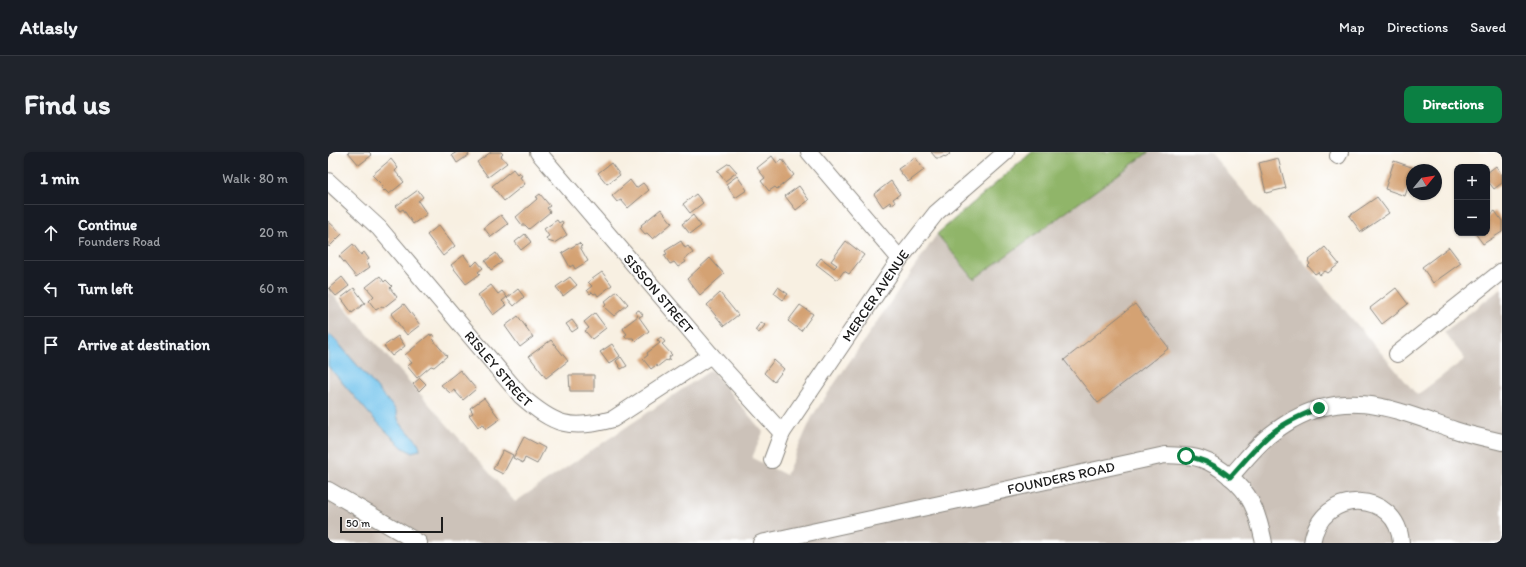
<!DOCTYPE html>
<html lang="en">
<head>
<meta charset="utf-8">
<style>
	:root { --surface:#171b24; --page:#20242c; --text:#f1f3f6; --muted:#9ea1a6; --line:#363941; --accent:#0b8043 }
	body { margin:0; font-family:Itim,sans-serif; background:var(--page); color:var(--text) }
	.controls { position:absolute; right:12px; top:12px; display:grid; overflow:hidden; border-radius:8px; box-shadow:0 1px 3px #0004 }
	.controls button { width:36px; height:36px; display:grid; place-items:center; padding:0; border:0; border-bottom:1px solid var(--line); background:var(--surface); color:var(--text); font:20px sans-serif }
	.compass { position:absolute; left:1078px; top:12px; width:36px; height:36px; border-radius:50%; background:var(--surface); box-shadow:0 1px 3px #0004; rotate:60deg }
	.scale { position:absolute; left:12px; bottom:10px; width:103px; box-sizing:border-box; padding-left:4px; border:2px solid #1c1c1c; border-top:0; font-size:11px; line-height:14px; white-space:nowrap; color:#1c1c1c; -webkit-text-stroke:3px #fff; paint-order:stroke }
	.stop { position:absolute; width:12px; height:12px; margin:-9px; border:3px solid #0b8043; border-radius:50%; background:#fff }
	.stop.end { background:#0b8043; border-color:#fff; box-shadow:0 1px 4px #0008 }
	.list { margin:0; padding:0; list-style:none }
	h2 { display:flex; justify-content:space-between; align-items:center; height:52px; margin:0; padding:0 16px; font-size:17px }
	h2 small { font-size:13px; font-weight:400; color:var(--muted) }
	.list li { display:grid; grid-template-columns:26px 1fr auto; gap:12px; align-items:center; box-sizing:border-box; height:56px; padding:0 16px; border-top:1px solid var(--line) }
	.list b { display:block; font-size:15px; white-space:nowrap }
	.list p { margin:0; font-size:13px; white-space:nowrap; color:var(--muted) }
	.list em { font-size:13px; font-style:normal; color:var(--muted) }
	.icon { flex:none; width:22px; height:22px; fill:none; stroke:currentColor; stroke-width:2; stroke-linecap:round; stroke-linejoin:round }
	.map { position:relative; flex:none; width:1174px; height:391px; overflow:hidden; border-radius:8px }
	header { display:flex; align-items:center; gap:24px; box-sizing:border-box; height:56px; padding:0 20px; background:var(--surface); border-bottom:1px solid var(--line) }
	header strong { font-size:19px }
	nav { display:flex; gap:22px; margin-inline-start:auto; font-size:14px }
	.intro { display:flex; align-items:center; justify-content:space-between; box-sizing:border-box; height:96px; padding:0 24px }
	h1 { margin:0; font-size:28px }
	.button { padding:10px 18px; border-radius:8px; background:var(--accent); color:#fff; font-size:14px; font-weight:700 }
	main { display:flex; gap:24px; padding:0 24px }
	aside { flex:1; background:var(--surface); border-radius:8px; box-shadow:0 1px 3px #0004 }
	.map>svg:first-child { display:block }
</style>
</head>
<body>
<header>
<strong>Atlasly</strong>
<nav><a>Map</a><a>Directions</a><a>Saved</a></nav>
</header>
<div class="intro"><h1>Find us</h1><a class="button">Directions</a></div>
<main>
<aside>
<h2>1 min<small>Walk · 80 m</small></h2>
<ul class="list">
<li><svg class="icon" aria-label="ahead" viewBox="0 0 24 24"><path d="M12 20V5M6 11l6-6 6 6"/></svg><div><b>Continue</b><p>Founders Road</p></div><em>20 m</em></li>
<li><svg class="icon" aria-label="left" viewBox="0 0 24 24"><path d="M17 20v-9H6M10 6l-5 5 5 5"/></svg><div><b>Turn left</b></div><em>60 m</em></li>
<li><svg class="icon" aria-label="arrive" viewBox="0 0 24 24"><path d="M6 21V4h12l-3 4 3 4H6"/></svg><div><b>Arrive at destination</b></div></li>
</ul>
</aside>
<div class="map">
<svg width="1174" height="391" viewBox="0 0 1174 391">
	<rect width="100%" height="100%" fill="#fff"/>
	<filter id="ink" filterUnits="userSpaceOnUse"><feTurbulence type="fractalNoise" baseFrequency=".025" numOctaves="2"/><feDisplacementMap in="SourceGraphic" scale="8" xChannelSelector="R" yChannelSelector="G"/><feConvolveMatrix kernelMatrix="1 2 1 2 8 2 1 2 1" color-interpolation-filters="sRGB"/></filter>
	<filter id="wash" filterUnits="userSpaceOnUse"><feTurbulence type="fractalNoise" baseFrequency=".012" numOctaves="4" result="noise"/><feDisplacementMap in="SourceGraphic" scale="16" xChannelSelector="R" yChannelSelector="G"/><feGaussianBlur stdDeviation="0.9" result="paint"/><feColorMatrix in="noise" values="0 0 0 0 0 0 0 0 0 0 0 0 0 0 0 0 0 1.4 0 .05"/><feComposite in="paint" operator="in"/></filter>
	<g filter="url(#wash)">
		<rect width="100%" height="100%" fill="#f8f0e2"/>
		<!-- industrial -->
		<path fill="#ccc2b9" d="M821 0H882L1089 243 1137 207 1116 180 1174 136V391H0V137L187 350 383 218 435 280 424 306 458 323 485 263 609 82 646 127Z"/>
		<!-- forest -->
		<path fill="#90b569" stroke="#566842" d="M704 0H821L646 127 609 82Z"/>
		<!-- water -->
		<path fill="#70c2ec" stroke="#466f84" d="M0 182 5 185 67 257C70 262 69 268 73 272 79 281 92 287 92 298L83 300 75 296 44 265 0 214Z"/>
		<g id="blocks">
			<!-- building -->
			<g fill="#d4a273">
				<path d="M20 0H41L44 3 31 13Z"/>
				<path d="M129 0H139L141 3 129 11 124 3Z"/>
				<path d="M163 0H173L175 2 173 4 179 11 160 25 149 10Z"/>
				<path d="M603 0H620L622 2 617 5 616 4 613 6H608Z"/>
				<path d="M444 4 449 11 454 7 466 23 449 37 447 35 441 39 433 29 437 26 429 16Z"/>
				<path d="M587 5 596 18 580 30 570 17Z"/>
				<path d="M950 6 958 36 938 41 931 11Z"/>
				<path d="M63 7 70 16 67 19 76 30 61 42 57 38 56 39 53 36 55 34 44 23Z"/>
				<path d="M1066 9 1086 16V18H1084V23L1077 44 1057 37Z"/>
				<path d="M283 11 292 23 279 32 270 21Z"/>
				<path d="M401 11 409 20 397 29 389 19Z"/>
				<path d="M1168 14 1174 23V31L1166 37 1159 28V21Z"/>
				<path d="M185 17 189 22 191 20 194 24 192 25 197 32 176 49 164 34Z"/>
				<path d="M409 24 419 38 407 46 398 32Z"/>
				<path d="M302 28 308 36 315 31 321 38 300 56 293 48 289 50 284 44Z"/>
				<path d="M563 29 572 42 565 47 567 50 563 53 562 50 555 55 546 42Z"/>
				<path d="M471 34 481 48 468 58 457 44Z"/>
				<path d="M90 38 95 45 90 49 99 62 85 72 75 57 72 59 68 54Z"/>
				<path d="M212 42 222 54 219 56 222 60 201 77 197 73H194L188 65 209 47 208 45Z"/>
				<path d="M368 42 375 51 362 61 355 52Z"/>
				<path d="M1049 45 1061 61 1033 80 1021 64Z"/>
				<path d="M333 57 344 71 325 87 319 81 317 82 312 76 314 74 313 73Z"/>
				<path d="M1167 59 1174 69V80L1155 92 1147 81H1159V65Z"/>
				<path d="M173 63 180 72 163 85 156 76Z"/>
				<path d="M365 63 373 74 362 82 354 72Z"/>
				<path d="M229 68 231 71 234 69 235 71 233 73 239 83 226 91 220 89 218 86 221 84 216 77Z"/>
				<path d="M0 69 14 82 1 95 0 94Z"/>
				<path d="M111 73 127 94 115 104 99 83Z"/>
				<path d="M197 82 203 90 193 98 187 90Z"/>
				<path d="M353 89 357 96 360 94 365 101 356 107 358 110 350 115 346 110 342 112 336 103 339 102 337 99Z"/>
				<path d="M518 89 536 103 521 122 516 119 509 128 488 112 493 106 506 116 509 113 503 109Z"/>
				<path d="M251 91 254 94 252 95 260 109 247 117 245 113 242 115 234 101Z"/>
				<path d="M25 92 33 103 36 100 41 107 38 109 42 115 28 125 11 104Z"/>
				<path d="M997 95 1011 112 1000 121 997 119 992 123 990 120 987 122 980 114 982 112 980 109Z"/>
				<path d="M1121 95 1133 111 1105 131 1094 115Z"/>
				<path d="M168 101 174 110 163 118 157 109Z"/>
				<path d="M136 103 144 114 149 109 155 116 150 120 152 122 138 132 123 113Z"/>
				<path d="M382 106 396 122 372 143 359 127Z"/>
				<path d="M274 120 284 133 270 144 268 141 266 142 264 140 262 142 259 138 264 134 260 130Z"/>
				<path d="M52 124 56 130 58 128 64 134 62 136 69 145 55 156 54 154 48 158 41 149 46 144 38 135Z"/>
				<path d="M14 125 21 134 8 144 1 136Z"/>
				<path d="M242 125 249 133 235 144 228 135Z"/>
				<path d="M163 133 170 142 174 139 179 145 174 149 178 153 165 163 150 143Z"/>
				<path d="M450 135 460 142 455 148 446 141Z"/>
				<path d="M26 136 37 151 24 161 13 146Z"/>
				<path d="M1068 136 1080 152 1054 172 1042 156Z"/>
				<path d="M190 137 196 145 186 154 179 146Z"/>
				<path d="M289 139 300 152 286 164 276 155 278 153 276 150Z"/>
				<path d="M392 141 410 163 396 174 379 153Z"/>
				<path d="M76 152 92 173 79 183 63 162Z"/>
				<path d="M807 152 841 196 770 251 736 208Z"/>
				<path d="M472 153 485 162 473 179 460 169Z"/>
				<path d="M311 158 315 163 311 165 321 179 308 189 305 186H298L296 184 299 182 295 177 297 174 310 164 307 160Z"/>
				<path d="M267 161 278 176 264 187 257 179 261 176 256 170Z"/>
				<path d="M190 164 205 185 192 195 177 174Z"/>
				<path d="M244 168 250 176 244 180 238 172Z"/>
				<path d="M433 170 437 173 431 181 427 178Z"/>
				<path d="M102 182 103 184 104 182 107 186 105 188 119 204 106 215 103 214 89 226 79 214 84 211 77 203Z"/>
				<path d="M70 184 77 194 64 204 56 194Z"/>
				<path d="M333 185 337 190 334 192 344 203 341 205 342 207 339 209 338 208 329 215 328 213 323 217 315 207 320 203 319 201 332 191 329 188Z"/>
				<path d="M223 188 240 209 218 226 201 204Z"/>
				<path d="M284 192 292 204 281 212 272 200Z"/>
				<path d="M293 205 299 214 293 217 288 209Z"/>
				<path d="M446 208 456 217 446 230 436 221Z"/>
				<path d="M132 218 148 237 135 248 126 238 122 241 113 233Z"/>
				<path d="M241 223H266V239H242Z"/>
				<path d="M92 226 98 232 91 239 85 232Z"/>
				<path d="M156 246 172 267 158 277 155 272 150 275 141 263 145 261 142 256Z"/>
				<path d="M196 285 217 296 209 312 197 306 195 311 185 306Z"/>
				<path d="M175 298 185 303 175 322 165 317Z"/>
			</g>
		</g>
	</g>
	<g filter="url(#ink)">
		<use href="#blocks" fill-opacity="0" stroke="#8a867f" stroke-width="1"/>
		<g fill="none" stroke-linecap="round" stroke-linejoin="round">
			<defs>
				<g id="minor">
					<path id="s1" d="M210 0 383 203 454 281"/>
					<path d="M481 0 572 107"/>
					<path d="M1010 4 1012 0"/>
					<path id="s2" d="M0 29 51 76 193 244C226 273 242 279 285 267L383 203"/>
					<path d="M1069 202 1174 119"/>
					<path id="s3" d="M444 308 454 281 572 107 608 61 678 0"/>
					<path d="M902 325C913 313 923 300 935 289 943 281 954 274 964 268 1022 235 1070 259 1127 278 1142 283 1158 286 1174 290"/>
					<path d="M0 338 91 391"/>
					<path id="s4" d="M433 391 837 303C849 304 862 303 873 307 891 313 915 333 923 350 930 363 933 377 936 391"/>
					<path d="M984 391C993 334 1070 338 1073 391"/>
				</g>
			</defs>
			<!-- minor casing -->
			<use href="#minor" stroke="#8a867f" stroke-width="18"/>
			<!-- minor -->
			<use href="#minor" stroke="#fff" stroke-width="16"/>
		</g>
	</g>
	<g fill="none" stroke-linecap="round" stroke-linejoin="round" filter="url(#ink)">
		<!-- route -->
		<path stroke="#0b8043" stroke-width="5" d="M858 304C877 308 887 313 902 325 913 313 923 301 934 290 949 274 971 264 991 256"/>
	</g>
	<g text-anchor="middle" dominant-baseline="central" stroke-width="4" stroke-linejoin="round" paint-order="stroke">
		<!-- street labels -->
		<g font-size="14" fill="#1c1c1c" stroke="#fff">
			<text stroke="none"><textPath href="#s1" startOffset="186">SISSON STREET</textPath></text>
			<text stroke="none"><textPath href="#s3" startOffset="195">MERCER AVENUE</textPath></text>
			<text stroke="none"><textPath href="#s2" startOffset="254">RISLEY STREET</textPath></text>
			<text stroke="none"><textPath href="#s4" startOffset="307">FOUNDERS ROAD</textPath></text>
		</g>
	</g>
</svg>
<div class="controls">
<button>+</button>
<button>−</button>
</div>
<svg class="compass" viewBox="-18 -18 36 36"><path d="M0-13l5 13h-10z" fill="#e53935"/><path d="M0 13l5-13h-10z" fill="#9ea1a6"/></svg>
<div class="scale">50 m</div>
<div class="stop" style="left:858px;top:304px"></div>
<div class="stop end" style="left:991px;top:256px"></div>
</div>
</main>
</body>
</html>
